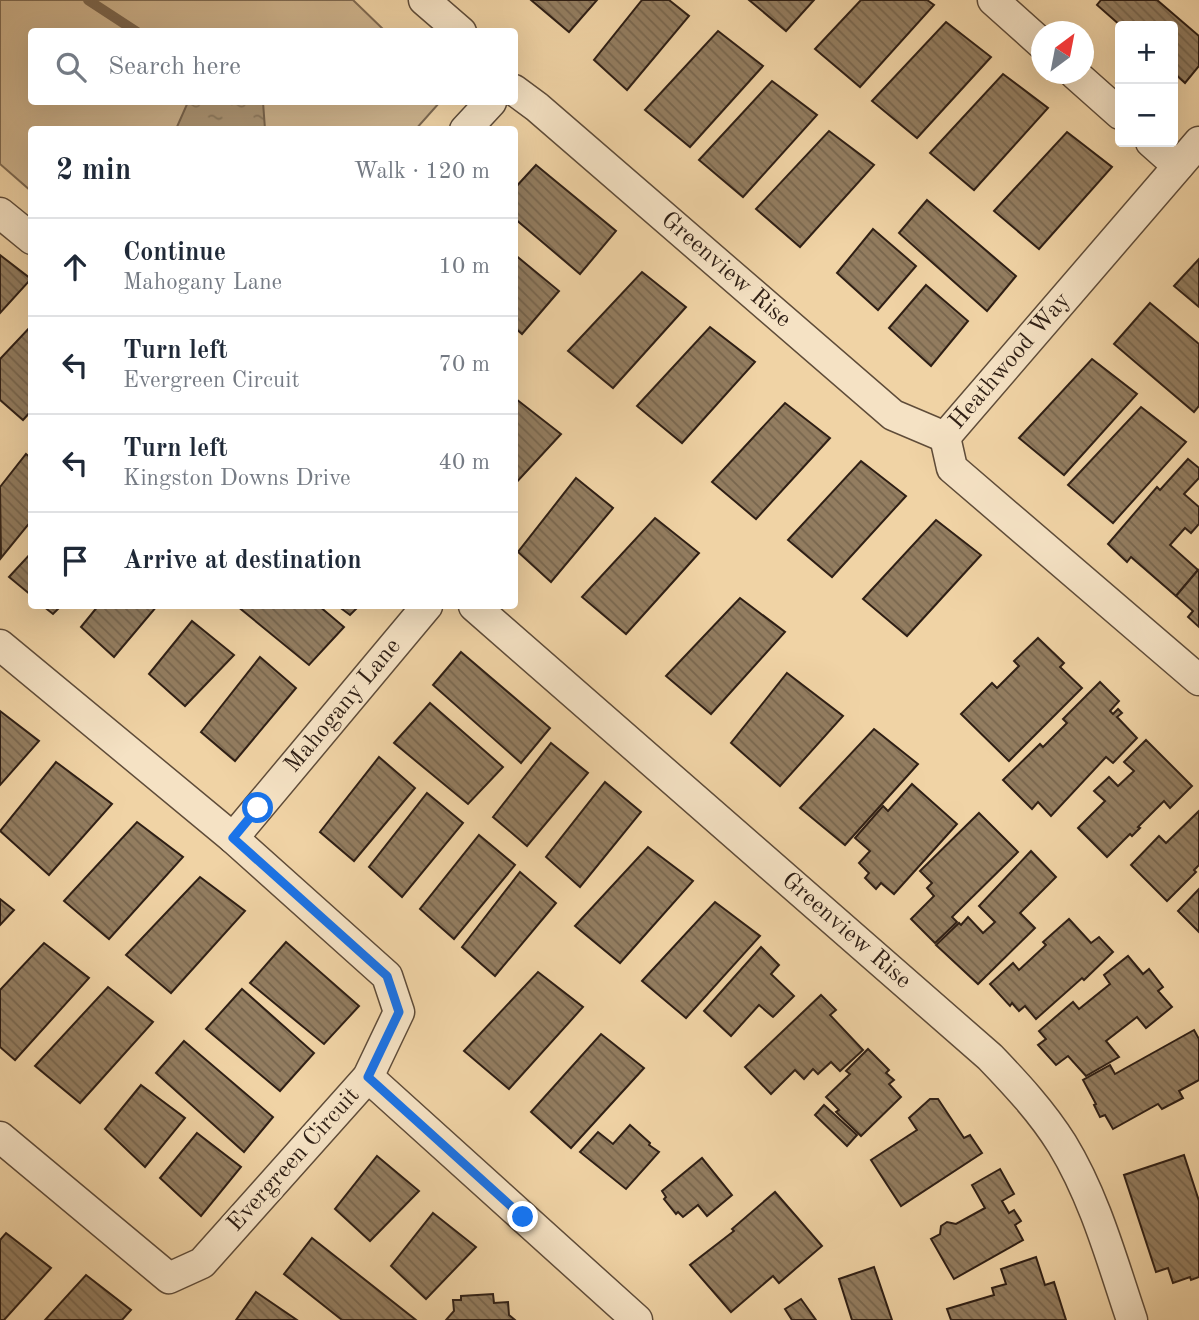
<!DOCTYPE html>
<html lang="en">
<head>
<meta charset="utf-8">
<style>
	:root { --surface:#fff; --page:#f6f6f7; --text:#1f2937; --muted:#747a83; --line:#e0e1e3 }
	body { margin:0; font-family:"Old Standard TT",serif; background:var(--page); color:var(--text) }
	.controls { position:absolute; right:21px; top:21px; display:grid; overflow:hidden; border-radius:7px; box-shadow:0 7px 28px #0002 }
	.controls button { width:63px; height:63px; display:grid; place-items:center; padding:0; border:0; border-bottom:2px solid var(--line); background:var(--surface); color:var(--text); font:35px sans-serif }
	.compass { position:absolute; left:1031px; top:21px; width:63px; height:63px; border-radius:50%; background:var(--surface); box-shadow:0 7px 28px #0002; rotate:32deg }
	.stop { position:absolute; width:21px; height:21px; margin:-16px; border:5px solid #1a73e8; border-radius:50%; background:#fff }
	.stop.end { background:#1a73e8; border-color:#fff; box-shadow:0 2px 7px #0008 }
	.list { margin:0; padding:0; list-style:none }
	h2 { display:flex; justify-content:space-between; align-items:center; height:91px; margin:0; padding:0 28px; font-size:30px }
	h2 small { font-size:23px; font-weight:400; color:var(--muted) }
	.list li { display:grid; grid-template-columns:46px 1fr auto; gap:21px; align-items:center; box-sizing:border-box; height:98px; padding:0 28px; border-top:2px solid var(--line) }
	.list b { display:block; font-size:26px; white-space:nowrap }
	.list p { margin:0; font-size:23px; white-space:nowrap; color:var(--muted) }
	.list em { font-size:23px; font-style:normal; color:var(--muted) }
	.icon { flex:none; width:38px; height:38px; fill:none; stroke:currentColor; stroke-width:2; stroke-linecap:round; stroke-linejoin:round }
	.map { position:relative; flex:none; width:1199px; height:1320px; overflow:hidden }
	.search { position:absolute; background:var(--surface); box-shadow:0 7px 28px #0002; left:28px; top:28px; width:490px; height:77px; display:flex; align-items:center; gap:18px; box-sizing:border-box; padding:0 24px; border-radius:7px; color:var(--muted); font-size:26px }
	.panel { position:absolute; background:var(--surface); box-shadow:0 7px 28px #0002; left:28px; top:126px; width:490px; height:483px; border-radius:7px }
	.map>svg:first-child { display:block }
</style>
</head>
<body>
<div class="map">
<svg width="1199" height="1320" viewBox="0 0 1199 1320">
	<defs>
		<pattern id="water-ripples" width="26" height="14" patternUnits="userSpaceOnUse" patternTransform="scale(1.75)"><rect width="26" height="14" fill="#ae9674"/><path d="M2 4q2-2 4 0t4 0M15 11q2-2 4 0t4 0" fill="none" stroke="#8e7a5e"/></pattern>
		<pattern id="building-back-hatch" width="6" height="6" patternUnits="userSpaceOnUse" patternTransform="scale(1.75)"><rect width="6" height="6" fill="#937d60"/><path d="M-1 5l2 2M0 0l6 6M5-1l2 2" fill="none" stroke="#78664e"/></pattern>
	</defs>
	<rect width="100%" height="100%" fill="#f0d3a5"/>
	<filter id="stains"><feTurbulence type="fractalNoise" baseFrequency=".00286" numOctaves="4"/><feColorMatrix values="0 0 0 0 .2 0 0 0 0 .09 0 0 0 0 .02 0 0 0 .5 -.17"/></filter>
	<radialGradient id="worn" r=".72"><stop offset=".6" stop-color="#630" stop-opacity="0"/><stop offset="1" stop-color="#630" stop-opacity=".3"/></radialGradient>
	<!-- green -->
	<path fill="#cfb48d" stroke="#7f6a51" stroke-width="2" d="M0 0H353L385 31 32 32V102H440L416 129 32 130 31 191 0 164Z"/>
	<!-- water -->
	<path fill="url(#water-ripples)" stroke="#7b664e" stroke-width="2" d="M188 102H263L265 129H176Z"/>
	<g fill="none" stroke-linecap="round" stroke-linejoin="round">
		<!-- stream -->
		<path stroke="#7b664e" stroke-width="10" d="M88 0 137 32"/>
	</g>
	<!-- building -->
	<g fill="url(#building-back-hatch)" stroke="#2f1f15" stroke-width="2">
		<path d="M531 0H597L569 32Z"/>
		<path d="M642 0H669L689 16 627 90 594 60Z"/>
		<path d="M749 0H814L786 31Z"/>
		<path d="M861 0H927L934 5 860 87 815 49Z"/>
		<path d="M1101 0H1157L1199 36V66L1185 83 1173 72V26H1121L1097 5Z"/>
		<path d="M946 22 991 57 917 138 872 101Z"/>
		<path d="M718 31 763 66 690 147 645 110Z"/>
		<path d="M1003 74 1048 108 974 190 930 153Z"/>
		<path d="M772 81 817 115 743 197 699 160Z"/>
		<path d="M829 131 874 165 800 247 756 209Z"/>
		<path d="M1067 132 1112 167 1039 249 994 211Z"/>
		<path d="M536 165 616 231 580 274 514 218V189Z"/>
		<path d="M927 200 1016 276 987 311 899 233Z"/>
		<path d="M873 229 916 266 878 310 837 273Z"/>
		<path d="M514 254 559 291 522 334 514 327Z"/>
		<path d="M0 255 31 279 0 313Z"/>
		<path d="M1199 259V307L1174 286Z"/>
		<path d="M642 272 686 307 613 388 568 351Z"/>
		<path d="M926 285 968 321 931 366 889 328Z"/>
		<path d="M1150 303 1199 344V406L1194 412 1114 344Z"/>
		<path d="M32 325V410L23 420 0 400V359Z"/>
		<path d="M710 327 755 362 682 443 637 406Z"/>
		<path d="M1092 359 1137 394 1064 475 1019 438Z"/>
		<path d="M516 399 561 434 514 485V401Z"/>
		<path d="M785 403 830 438 756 519 712 482Z"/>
		<path d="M1141 407 1186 442 1113 523 1068 485Z"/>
		<path d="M26 454 32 459V520L1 558 0 487Z"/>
		<path d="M1188 459 1199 468V478L1184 494 1199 507V524L1191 533 1185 528 1170 545 1198 570 1176 596 1131 557 1127 562 1108 544 1157 487 1160 490Z"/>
		<path d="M861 461 906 496 832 577 788 540Z"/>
		<path d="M576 478 613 508 551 582 518 552Z"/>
		<path d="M655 518 699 553 626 634 582 597Z"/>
		<path d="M936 520 981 555 907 636 863 599Z"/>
		<path d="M32 552V596L9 577Z"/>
		<path d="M1198 570 1199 572V627L1188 617 1193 611 1176 596Z"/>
		<path d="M740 598 785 632 711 714 666 676Z"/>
		<path d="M43 606H61L53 614Z"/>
		<path d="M98 606H157L114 657 81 627Z"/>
		<path d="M237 606H319L344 627 309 665Z"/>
		<path d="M338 606H359L350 615Z"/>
		<path d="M192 621 234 655 185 706 149 674Z"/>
		<path d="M1038 638 1064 663 1060 667 1082 688 1009 761 961 714 992 683 997 688 1019 666 1014 661Z"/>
		<path d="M461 652 550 728 521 763 433 685Z"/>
		<path d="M260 657 296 688 235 761 201 732Z"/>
		<path d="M787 673 843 716 780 786 731 743Z"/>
		<path d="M1100 682 1119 701 1110 711 1113 714 1118 709 1122 713 1117 717 1137 738 1113 763 1106 757 1051 816 1038 802 1032 809 1003 780 1040 744 1043 747 1067 723 1063 719Z"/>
		<path d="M430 703 503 767 468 804 394 743Z"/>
		<path d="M0 711 39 741 0 785Z"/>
		<path d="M874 729 918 764 845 845 800 808Z"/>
		<path d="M1146 740 1192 786 1170 808 1164 801 1138 827 1140 828 1132 836 1130 834 1107 857 1078 828 1105 801 1094 791 1109 777 1118 786 1134 771 1124 762Z"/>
		<path d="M551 743 588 773 527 846 493 817Z"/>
		<path d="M379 757 415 788 354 861 320 832Z"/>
		<path d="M56 762 112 804 49 875 0 831Z"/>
		<path d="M605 782 641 812 580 887 546 857Z"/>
		<path d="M912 784 957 824 894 894 881 883 876 889 865 878 869 873 859 863 870 851 855 838 883 806 888 811Z"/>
		<path d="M427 793 463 823 402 897 369 867Z"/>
		<path d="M1199 811V865L1194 870 1196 872 1167 901 1131 865 1159 836 1166 843Z"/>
		<path d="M979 813 1018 852 952 917 957 922 935 943 911 919 934 896 927 888 932 883 920 871Z"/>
		<path d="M137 822 183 857 109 939 64 901Z"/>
		<path d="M479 835 515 865 454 939 420 909Z"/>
		<path d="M648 847 693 881 620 963 575 926Z"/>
		<path d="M1031 851 1056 877 1020 913 1035 928 978 984 936 945 959 923 961 925 968 917 983 933 995 922 979 906Z"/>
		<path d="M520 872 556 903 495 976 462 947Z"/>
		<path d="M200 877 245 911 171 993 126 955Z"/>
		<path d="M1199 889V932L1178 911Z"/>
		<path d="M0 899 14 910 0 925Z"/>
		<path d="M715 902 760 936 686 1018 642 981Z"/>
		<path d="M1069 919 1091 943 1099 937 1113 952 1084 980 1082 978 1036 1019 1025 1006 1019 1011 1012 1003 1010 1006 990 984 1013 963 1019 970 1046 945 1043 942Z"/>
		<path d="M286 942 359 1006 324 1044 250 983Z"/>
		<path d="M44 943 89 978 15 1060 0 1047V990Z"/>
		<path d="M761 947 779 965 771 974 794 996 773 1017 759 1005 731 1036 704 1011Z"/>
		<path d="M1128 956 1143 974 1149 969 1163 987 1158 991 1172 1007 1146 1028 1137 1017 1106 1041 1119 1057 1086 1076 1068 1056 1056 1065 1038 1045 1046 1039 1039 1031 1073 1002 1079 1009 1110 984 1104 975Z"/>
		<path d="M538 972 583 1007 509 1089 464 1051Z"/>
		<path d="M108 987 153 1022 80 1103 35 1066Z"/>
		<path d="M242 989 314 1053 280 1091 206 1029Z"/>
		<path d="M821 995 836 1010 830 1015 863 1050 840 1071 831 1062 818 1074 813 1069 804 1079 795 1070 771 1094 745 1067Z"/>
		<path d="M1194 1030 1199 1039V1080L1179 1091 1183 1098 1162 1109 1158 1104 1113 1129 1105 1115 1100 1117 1094 1105 1096 1104 1083 1080 1110 1065 1115 1074Z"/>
		<path d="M601 1034 644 1068 571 1148 531 1112Z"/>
		<path d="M184 1041 273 1117 244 1152 156 1073Z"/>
		<path d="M868 1049 889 1070 886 1073 894 1080 889 1084 901 1097 861 1136 836 1112 839 1110 826 1097 850 1074 846 1071Z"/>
		<path d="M141 1085 185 1118 145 1167 105 1129Z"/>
		<path d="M930 1099H938L964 1138 970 1135 982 1153 901 1206 871 1160 917 1130 909 1118Z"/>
		<path d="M824 1105 857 1135 847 1146 815 1115Z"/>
		<path d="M630 1125 650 1143 649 1145 659 1152 626 1189 580 1152 598 1132 613 1144Z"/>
		<path d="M197 1133 241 1167 201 1216 160 1178Z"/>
		<path d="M1184 1155 1199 1201V1277L1191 1280 1190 1277 1173 1283 1168 1268 1156 1272 1124 1175Z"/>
		<path d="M377 1156 419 1191 370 1241 335 1209Z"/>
		<path d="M702 1158 732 1195 707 1216 698 1205 683 1217 678 1212 676 1214 664 1199 666 1197 662 1191Z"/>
		<path d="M1000 1169 1014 1194 1002 1201 1009 1213 1014 1210 1021 1221 1015 1225 1023 1240 954 1279 931 1239 940 1234 941 1226 947 1222 956 1224 985 1208 972 1185Z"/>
		<path d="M775 1192 822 1246 779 1283 773 1276 731 1312 690 1265 734 1231 732 1229Z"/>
		<path d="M433 1213 476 1247 426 1299 391 1266Z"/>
		<path d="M6 1233 51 1268 4 1320H0V1240Z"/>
		<path d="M312 1238 416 1320H342L284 1274Z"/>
		<path d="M1036 1257 1045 1285 1054 1282 1066 1320H951L947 1309 994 1295 992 1288 1006 1284 1001 1269Z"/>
		<path d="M874 1267 892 1320H852L839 1279Z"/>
		<path d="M86 1275 131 1310 122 1320H45Z"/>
		<path d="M256 1292 297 1320H236Z"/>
		<path d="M493 1294 494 1303 508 1302 509 1315 515 1320H446L454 1311 453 1300H461V1296Z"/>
		<path d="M801 1299 816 1320H792L785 1309Z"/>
	</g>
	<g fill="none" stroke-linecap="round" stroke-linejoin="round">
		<defs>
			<g id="minor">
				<path d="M424 0 461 32"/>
				<path d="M993 0 1042 44"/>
				<path d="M1075 74 1120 114"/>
				<path id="s1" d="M514 90 537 107 893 415 945 437"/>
				<path d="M465 130 491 102"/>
				<path d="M1151 142 1178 166"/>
				<path d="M0 213 32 239"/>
				<path id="s2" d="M945 437 1199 142"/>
				<path d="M945 437 952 468 1199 680"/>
				<path id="s3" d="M474 606 990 1057C1016 1084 1042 1112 1062 1144 1095 1198 1112 1261 1132 1320"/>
				<path d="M0 645 233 838 387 976 399 1012 368 1077 202 1263 169 1278 0 1137"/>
				<path id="s4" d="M233 838 427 606"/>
				<path d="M368 1077 637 1320"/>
			</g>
		</defs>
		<!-- minor casing -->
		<use href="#minor" stroke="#5f4c39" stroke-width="33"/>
		<!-- minor -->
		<use href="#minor" stroke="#f5e2c4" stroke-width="30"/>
	</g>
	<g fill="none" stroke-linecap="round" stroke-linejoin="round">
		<!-- route -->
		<path stroke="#1a73e8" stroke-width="9" d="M258 808 233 838 387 976 399 1012 368 1077 523 1217"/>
	</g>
	<g text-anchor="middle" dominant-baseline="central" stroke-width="7" stroke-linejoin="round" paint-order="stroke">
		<!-- street labels -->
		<g font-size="24" fill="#2f1f15" stroke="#f5e2c4">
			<text stroke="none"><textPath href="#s1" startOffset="278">Greenview Rise</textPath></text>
			<text stroke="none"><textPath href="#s2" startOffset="100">Heathwood Way</textPath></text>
			<text stroke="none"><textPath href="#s4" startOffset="172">Mahogany Lane</textPath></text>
			<text stroke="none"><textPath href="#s3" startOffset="494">Greenview Rise</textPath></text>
			<text transform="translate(294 1160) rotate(-48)">Evergreen Circuit</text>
		</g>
	</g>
	<rect width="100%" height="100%" filter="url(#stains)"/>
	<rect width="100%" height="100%" fill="url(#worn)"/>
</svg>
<div class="controls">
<button>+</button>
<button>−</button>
</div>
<svg class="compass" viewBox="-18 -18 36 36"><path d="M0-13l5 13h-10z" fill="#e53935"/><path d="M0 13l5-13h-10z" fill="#747a83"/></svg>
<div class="stop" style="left:258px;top:808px"></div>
<div class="stop end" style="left:523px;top:1217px"></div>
<div class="search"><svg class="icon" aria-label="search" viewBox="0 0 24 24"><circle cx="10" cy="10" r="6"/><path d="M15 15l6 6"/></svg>Search here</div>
<section class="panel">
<h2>2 min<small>Walk · 120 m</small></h2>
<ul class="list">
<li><svg class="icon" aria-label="ahead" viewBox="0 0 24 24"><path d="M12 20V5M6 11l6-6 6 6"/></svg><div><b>Continue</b><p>Mahogany Lane</p></div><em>10 m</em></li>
<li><svg class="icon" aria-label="left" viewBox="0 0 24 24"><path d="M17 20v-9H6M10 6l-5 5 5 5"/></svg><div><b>Turn left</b><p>Evergreen Circuit</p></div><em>70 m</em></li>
<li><svg class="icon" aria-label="left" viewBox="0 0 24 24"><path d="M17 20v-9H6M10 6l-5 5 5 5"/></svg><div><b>Turn left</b><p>Kingston Downs Drive</p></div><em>40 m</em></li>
<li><svg class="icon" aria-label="arrive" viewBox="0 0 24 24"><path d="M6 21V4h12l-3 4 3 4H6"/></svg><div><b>Arrive at destination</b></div></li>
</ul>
</section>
</div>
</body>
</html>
